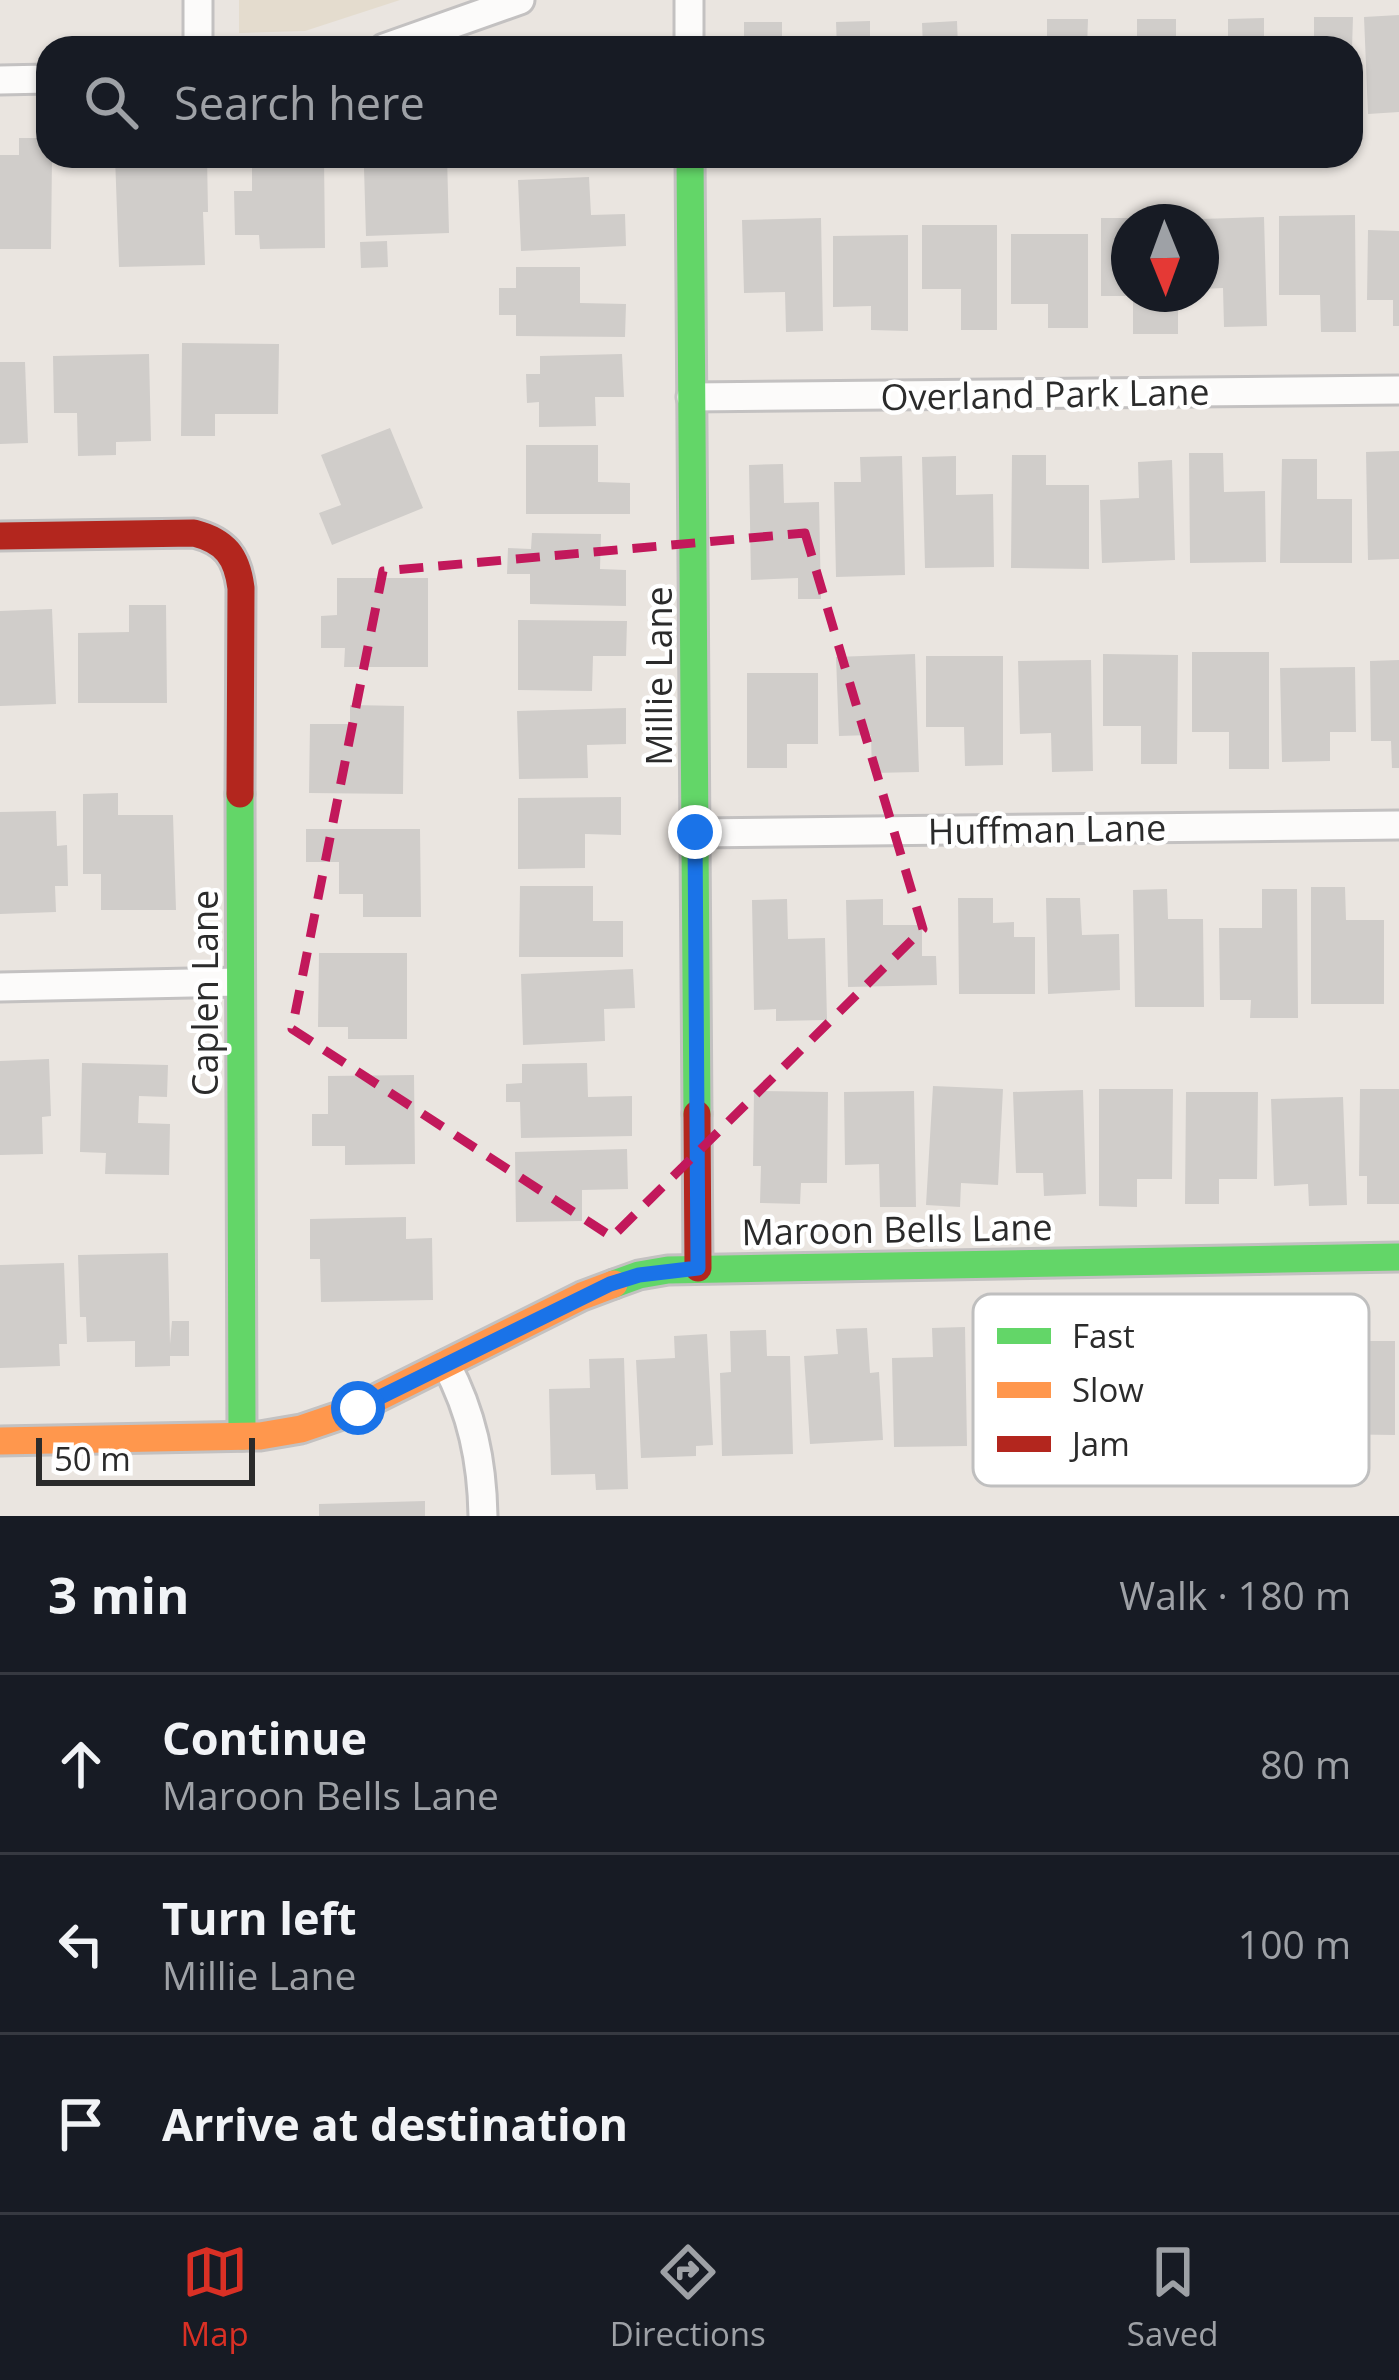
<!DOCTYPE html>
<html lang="en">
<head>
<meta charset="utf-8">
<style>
	:root { --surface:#171b24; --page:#242831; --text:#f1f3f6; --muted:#9ea1a6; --line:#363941; --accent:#d93025 }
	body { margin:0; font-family:"Open Sans",sans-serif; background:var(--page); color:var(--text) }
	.compass { position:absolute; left:1111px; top:204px; width:108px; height:108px; border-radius:50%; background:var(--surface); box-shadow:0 3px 9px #0004; rotate:179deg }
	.scale { position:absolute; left:36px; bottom:30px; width:219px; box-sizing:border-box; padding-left:12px; border:6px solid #2b2b2b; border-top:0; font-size:33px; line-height:42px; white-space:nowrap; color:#2b2b2b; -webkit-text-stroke:9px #fff; paint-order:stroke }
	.stop { position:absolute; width:36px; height:36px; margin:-27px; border:9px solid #1a73e8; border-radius:50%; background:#fff }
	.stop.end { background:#1a73e8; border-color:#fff; box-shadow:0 3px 12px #0008 }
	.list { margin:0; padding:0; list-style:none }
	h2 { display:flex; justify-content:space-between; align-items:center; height:156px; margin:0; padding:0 48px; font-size:51px }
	h2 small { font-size:39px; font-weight:400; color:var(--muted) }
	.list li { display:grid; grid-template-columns:78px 1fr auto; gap:36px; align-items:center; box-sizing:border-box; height:180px; padding:0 48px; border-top:3px solid var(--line) }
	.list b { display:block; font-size:45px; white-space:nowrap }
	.list p { margin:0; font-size:39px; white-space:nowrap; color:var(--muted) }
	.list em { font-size:39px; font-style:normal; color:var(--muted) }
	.icon { flex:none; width:66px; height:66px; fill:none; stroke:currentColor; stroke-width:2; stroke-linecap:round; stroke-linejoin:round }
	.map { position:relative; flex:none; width:1399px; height:1516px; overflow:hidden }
	.search { position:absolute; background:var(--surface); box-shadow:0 3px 9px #0004; left:36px; right:36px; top:36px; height:132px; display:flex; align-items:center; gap:30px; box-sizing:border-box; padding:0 42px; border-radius:36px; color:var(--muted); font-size:45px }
	.sheet { height:696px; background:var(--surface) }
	nav { display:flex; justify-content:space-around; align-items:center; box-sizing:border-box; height:168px; border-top:3px solid var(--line); background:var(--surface); font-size:33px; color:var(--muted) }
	nav a { display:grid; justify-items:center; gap:6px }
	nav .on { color:var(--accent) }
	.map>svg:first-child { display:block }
</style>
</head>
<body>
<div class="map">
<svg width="1399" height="1516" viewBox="0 0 1399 1516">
	<rect width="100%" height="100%" fill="#eae5e0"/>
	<!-- education -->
	<path fill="#e4dcce" d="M239 0H400L305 31 239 33Z"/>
	<!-- building -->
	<g fill="#d0cdca">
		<path d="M1399 15V112L1368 114 1364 17Z"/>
		<path d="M1314 17H1353L1352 48H1314Z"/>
		<path d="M1264 18V48H1228V19Z"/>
		<path d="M1047 19H1088L1087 48H1047Z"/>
		<rect x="1137" y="19" width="39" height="29"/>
		<path d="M870 21V48H837L836 22Z"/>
		<path d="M957 21 958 48H923L922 23Z"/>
		<rect x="744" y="22" width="38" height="26"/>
		<path d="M19 138H48V156H52L51 249H0V155H19Z"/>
		<path d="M115 156H207L208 212H203L205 265 119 267Z"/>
		<path d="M252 156H324L325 248 260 249 259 235H235L234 191H252Z"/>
		<path d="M415 156H447L449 233 366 236 364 168 415 166Z"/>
		<rect x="528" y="156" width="98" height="5"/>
		<path d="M589 177 591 215 625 214 626 246 521 251 518 180Z"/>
		<path d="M1355 215 1356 332H1321L1320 295H1279V216Z"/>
		<path d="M1264 217 1267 326 1224 327 1223 288 1201 289V219Z"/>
		<path d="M821 218 823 331 786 332 785 292 744 293 742 220Z"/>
		<rect x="1101" y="218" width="28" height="78"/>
		<path d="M922 225H997V330H961V289H922Z"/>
		<path d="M1368 230 1399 231V326H1393V300H1367Z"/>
		<path d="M1011 234H1088V328H1048V304H1011Z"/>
		<path d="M908 235V331L871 330V306L833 307V236Z"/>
		<path d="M387 241 388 267 361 268 360 242Z"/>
		<path d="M516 267H580V303L626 304 625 337 516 336V315H499V288H516Z"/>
		<rect x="1133" y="294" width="45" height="40"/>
		<path d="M182 343 279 344 278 414H215V436H181Z"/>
		<path d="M149 354 151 441 116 442V455L78 456 77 413H54L53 356Z"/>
		<path d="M622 354 624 397H595L596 426 539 427V402L527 403 526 374H540V356Z"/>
		<path d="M0 362H25L28 443 0 444Z"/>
		<path d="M390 428 423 508 332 545 319 513 341 505 321 455Z"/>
		<path d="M526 445H598V482L630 483V514H526Z"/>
		<path d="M1399 451V559L1368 560 1366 452Z"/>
		<path d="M1189 453H1223L1224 492 1265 491 1266 562 1190 563Z"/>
		<path d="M1012 455H1046V485H1089V569L1011 568Z"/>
		<path d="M902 456 905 575 836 577 834 482H861L860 457Z"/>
		<path d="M956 456V495L993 494 994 567 925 568 922 457Z"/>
		<path d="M1282 459H1317V499H1352V563H1280Z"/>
		<path d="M1172 460 1175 560 1102 563 1100 500 1139 498 1138 462Z"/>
		<path d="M783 464 784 503 819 502 821 599H798V578L751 580 749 465Z"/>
		<path d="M532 533 601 534 600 569 626 570V606L530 604V574H507L508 548 531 549Z"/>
		<path d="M337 578H428V667H344L345 648H321V616L337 615Z"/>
		<path d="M129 605H166L167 703H78V633L129 632Z"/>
		<path d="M52 609 56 704 0 706V611Z"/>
		<path d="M518 620 627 621 626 656H593L592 691 518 690Z"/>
		<path d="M1192 652H1269V769H1229V732H1192Z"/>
		<path d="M915 654 919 772 872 773 871 735 839 736 836 657Z"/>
		<path d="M1103 654 1178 655 1177 764H1141V726H1103Z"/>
		<path d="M926 656H1003V765L965 766 964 727H926Z"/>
		<path d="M1091 660 1093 771 1052 772 1051 733 1020 734 1018 661Z"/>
		<path d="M1399 660V768H1392L1391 741H1371L1370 661Z"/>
		<path d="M1355 667 1356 732H1330V761L1282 762 1280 668Z"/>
		<path d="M747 673H818V744H787V768H747Z"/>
		<path d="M350 705 404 706 403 794 309 793 310 724H350Z"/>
		<path d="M626 708V744L587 745 588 778 519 779 517 711Z"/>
		<path d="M118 793V815H173L176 910H101V874H83V794Z"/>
		<path d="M621 797V835L585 834V868L518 869V798Z"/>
		<path d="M56 811 57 846 67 845 68 886H55L56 912 0 914V812Z"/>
		<path d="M306 829H420L421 917H363V894H339V862H306Z"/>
		<path d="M520 886H593V921H623V957H519Z"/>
		<path d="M1311 887H1345L1346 920H1384V1004H1311Z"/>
		<path d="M1167 889 1168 919H1203L1204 1007H1135L1133 890Z"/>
		<path d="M1262 889H1297L1298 1018H1250L1251 1000H1220L1219 928H1262Z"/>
		<path d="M958 898H993V923L1014 922V937H1035V994H959Z"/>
		<path d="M1046 898H1080L1082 935 1119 934 1120 990 1048 994Z"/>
		<path d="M787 899 788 939 825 938 827 1020 776 1021V1009L754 1010 752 900Z"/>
		<path d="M883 899V925H922V956H936L937 985 848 987 846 900Z"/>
		<path d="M319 953H407V1039H348V1027H318Z"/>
		<path d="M633 969 635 1008 604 1009 605 1041 523 1045 521 974Z"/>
		<path d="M49 1059 51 1116 42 1117 43 1154 0 1155V1061Z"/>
		<path d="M82 1063 168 1065 167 1097 139 1096 138 1123 170 1124 169 1175 105 1174 106 1153 80 1152Z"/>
		<path d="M587 1063 588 1097 632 1096V1136L521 1138 520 1102H506V1084L522 1083V1064Z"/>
		<path d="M414 1075 415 1164 345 1165V1146H312V1114H328V1076Z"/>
		<path d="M933 1086 1003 1089 998 1185 961 1183 960 1207 926 1205Z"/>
		<path d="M1099 1089H1173L1172 1179H1137V1207L1099 1206Z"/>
		<path d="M1360 1089H1399V1204H1367V1176H1359Z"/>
		<path d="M1083 1090 1086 1194 1044 1196 1043 1173H1016L1013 1092Z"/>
		<path d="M754 1091 828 1092 827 1183H801L800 1204 760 1203 761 1166H753Z"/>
		<path d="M914 1091 916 1207H880L879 1164 845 1165 844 1092Z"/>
		<path d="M1186 1092H1258L1257 1179H1219V1204H1185Z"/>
		<path d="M1343 1097 1347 1205 1309 1206 1308 1184 1274 1186 1271 1099Z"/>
		<path d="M627 1149 628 1189 582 1190V1221L516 1222 515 1152Z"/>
		<path d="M406 1217V1239L432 1238 433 1300 321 1302 320 1259H310V1219Z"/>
		<path d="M168 1253 170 1344 172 1321H189V1356H170V1366L135 1367V1341L87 1342 86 1317H80L78 1255Z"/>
		<path d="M64 1263 67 1344H59L60 1366 0 1368V1265Z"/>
		<path d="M1324 1323H1354V1341H1395V1435L1323 1434Z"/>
		<path d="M965 1327 967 1446 894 1447 892 1358 933 1357 932 1328Z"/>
		<path d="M867 1328 870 1373 879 1372 883 1440 810 1444 804 1356 838 1354 836 1329Z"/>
		<path d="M766 1330 767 1356H790L793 1454 722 1456 720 1373 731 1372 730 1331Z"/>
		<path d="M707 1334 713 1445 696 1446V1456L641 1458 636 1360 675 1358 674 1336Z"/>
		<path d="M624 1358 628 1489 596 1490 595 1474 551 1475 549 1389 590 1388 589 1359Z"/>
		<path d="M425 1501V1516H319V1504Z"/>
	</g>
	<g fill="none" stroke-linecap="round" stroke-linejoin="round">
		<defs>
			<g id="street">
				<path d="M198 0V48"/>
				<path d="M689 0V48"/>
				<path d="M384 48 520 0"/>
				<path d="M0 80 48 79"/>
				<path d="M691 397 1399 390"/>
				<path d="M695 833 1399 825"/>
				<path d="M0 987 239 982"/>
				<path d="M446 1364C472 1413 482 1461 483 1516"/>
			</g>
			<g id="fast">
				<path d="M690 156 697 1114"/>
				<path d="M240 794 242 1436"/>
				<path d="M614 1284 639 1275 668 1270 1399 1257"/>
			</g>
			<path id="slow" d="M0 1441 260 1436 301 1429 345 1414 582 1296 614 1284"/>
			<g id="jam">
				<path d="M0 536 194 533C225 541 237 556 241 588L240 794"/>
				<path d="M697 1114 698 1268"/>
			</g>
		</defs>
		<!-- street casing -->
		<use href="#street" stroke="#c3c1c1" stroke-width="33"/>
		<!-- fast casing -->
		<use href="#fast" stroke="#c3c1c1" stroke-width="33"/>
		<!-- slow casing -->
		<use href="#slow" stroke="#c3c1c1" stroke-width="33"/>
		<!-- jam casing -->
		<use href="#jam" stroke="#c3c1c1" stroke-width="33"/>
		<!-- street -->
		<use href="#street" stroke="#fcfbfa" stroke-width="27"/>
		<!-- fast -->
		<use href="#fast" stroke="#63d668" stroke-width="27"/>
		<!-- slow -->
		<use href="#slow" stroke="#ff974d" stroke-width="27"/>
		<!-- jam -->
		<use href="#jam" stroke="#b3261e" stroke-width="27"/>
	</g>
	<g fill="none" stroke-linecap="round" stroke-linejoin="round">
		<!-- route -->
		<path stroke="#1a73e8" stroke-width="15" d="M358 1408 610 1284 639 1275 698 1268 695 832"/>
	</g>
	<!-- marked area -->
	<path fill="none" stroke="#c2185b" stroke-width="9" stroke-dasharray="24 15" stroke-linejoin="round" d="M805 533 923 929 612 1237 292 1029 383 571Z"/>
	<g text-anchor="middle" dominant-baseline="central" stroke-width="9" stroke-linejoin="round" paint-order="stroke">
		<!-- street labels -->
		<g font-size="36" fill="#2b2b2b" stroke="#fff">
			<text transform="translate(1045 394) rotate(-1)">Overland Park Lane</text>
			<text transform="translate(658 676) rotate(-90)">Millie Lane</text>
			<text transform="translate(1047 829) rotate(-1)">Huffman Lane</text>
			<text transform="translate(204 993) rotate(-90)">Caplen Lane</text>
			<text transform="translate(897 1229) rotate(-1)">Maroon Bells Lane</text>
		</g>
	</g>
	<!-- legend -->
	<rect x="973" y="1294" width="396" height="192" rx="18" fill="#fff" stroke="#bfbfbf" stroke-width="3"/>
	<rect x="997" y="1328" width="54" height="16" fill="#63d668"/>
	<rect x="997" y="1382" width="54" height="16" fill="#ff974d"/>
	<rect x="997" y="1436" width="54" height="16" fill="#b3261e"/>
	<g font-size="33" fill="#2b2b2b">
		<text x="1072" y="1348">Fast</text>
		<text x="1072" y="1402">Slow</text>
		<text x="1072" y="1456">Jam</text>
	</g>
</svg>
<svg class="compass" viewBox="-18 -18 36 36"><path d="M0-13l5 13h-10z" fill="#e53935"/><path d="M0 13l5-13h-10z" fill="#9ea1a6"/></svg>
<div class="scale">50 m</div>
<div class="stop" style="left:358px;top:1408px"></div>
<div class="stop end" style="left:695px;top:832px"></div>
<div class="search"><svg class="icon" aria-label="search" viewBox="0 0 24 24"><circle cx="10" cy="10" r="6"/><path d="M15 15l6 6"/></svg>Search here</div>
</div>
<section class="sheet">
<h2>3 min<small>Walk · 180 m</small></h2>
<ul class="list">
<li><svg class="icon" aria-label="ahead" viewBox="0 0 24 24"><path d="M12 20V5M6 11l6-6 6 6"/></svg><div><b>Continue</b><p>Maroon Bells Lane</p></div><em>80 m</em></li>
<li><svg class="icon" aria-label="left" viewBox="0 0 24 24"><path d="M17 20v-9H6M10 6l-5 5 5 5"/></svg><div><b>Turn left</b><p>Millie Lane</p></div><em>100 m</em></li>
<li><svg class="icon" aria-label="arrive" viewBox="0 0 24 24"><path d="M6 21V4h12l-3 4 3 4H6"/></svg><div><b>Arrive at destination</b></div></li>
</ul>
</section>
<nav>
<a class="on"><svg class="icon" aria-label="map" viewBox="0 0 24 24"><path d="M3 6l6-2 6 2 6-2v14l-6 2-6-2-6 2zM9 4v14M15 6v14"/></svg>Map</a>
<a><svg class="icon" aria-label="directions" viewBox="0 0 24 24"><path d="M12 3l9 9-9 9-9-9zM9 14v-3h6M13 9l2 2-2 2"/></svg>Directions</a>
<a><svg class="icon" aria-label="saved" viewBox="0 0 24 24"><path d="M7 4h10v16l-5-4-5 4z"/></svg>Saved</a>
</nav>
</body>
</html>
